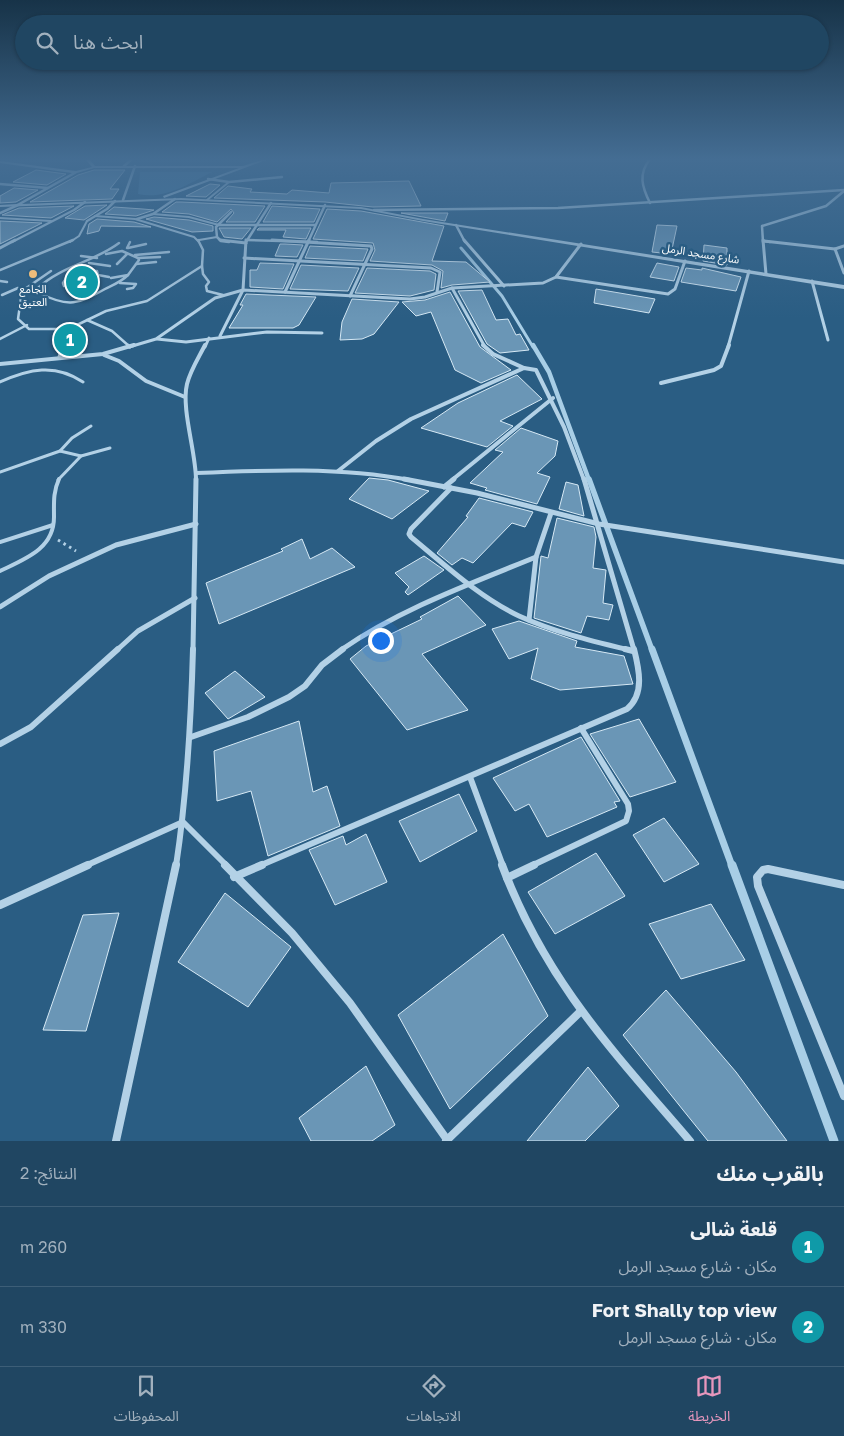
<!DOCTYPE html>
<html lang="ar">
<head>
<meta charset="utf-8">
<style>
	:root { --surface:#204662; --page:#2d506b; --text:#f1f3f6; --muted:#a2b1be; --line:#3d5e77; --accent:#e797bd }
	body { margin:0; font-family:"Golos Text","Noto Sans Arabic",sans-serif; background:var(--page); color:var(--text); direction:rtl }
	.you { position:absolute; left:380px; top:640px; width:18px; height:18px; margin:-12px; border:4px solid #fff; border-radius:50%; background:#1a73e8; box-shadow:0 0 0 8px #1a73e833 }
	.badge { display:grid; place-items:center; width:32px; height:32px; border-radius:50%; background:var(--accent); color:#fff; font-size:16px; font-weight:700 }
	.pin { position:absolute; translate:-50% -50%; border:2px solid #fff; box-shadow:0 1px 5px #0006 }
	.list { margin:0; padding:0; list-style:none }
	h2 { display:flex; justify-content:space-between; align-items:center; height:65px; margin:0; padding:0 20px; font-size:21px }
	h2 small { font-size:16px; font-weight:400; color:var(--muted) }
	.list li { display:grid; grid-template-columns:32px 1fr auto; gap:15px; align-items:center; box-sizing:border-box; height:80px; padding:0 20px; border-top:1px solid var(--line) }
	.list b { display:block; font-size:19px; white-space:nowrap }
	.list p { margin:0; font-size:16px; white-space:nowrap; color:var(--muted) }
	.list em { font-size:16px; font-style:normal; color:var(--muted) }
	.icon { flex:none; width:28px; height:28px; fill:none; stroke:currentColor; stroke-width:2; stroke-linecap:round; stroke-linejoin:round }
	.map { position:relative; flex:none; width:844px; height:1141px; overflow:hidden; direction:ltr }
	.search { position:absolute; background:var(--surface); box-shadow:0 1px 4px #0004; left:15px; right:15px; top:15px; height:55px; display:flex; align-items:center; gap:12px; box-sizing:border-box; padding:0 18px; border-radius:28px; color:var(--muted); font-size:19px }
	.sheet { height:225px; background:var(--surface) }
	nav { display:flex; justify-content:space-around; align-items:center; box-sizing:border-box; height:70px; border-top:1px solid var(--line); background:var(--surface); font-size:14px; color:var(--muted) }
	nav a { display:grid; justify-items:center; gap:2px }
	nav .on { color:var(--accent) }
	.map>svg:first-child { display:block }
</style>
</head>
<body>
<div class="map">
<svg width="844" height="1141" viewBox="0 0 844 1141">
	<rect width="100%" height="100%" fill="#2a5d83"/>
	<!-- green -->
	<path fill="#3f779f" d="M140 172H212C188 184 165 200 138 194Z"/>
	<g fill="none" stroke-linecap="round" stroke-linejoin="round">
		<!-- stream-far4 -->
		<path stroke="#a8cee6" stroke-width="3" d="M461 248 502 296 533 347"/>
		<!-- stream-far3 -->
		<path stroke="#a8cee6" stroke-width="4.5" d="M533 345 549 372 589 480"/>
		<!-- stream-far2 -->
		<path stroke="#a8cee6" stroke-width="5.5" d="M589 479 652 650"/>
		<!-- stream-far1 -->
		<path stroke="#a8cee6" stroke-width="7" d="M652 649 732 866"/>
		<!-- stream -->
		<path stroke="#a8cee6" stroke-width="9" d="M732 865 834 1141"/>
	</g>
	<!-- building -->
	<g fill="#6a96b6" stroke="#d6e9f5">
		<path d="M36 170 66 174 47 185 13 182Z"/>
		<path d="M94 170H125L110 189H119L112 199 30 202 78 175Z"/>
		<path d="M409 181 421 206 373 207 325 202 214 198 228 186 252 189 250 192 287 194 292 190 329 193 331 183Z"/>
		<path d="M210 184 220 185 206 197 186 196Z"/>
		<path d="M14 188 38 190 16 202 0 203V196Z"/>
		<path d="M176 202H181L265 206 255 222H226L234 213 231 209 217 222 189 214 162 212Z"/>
		<path d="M107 205 84 220 65 218 85 206Z"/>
		<path d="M74 206 51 218 2 215 19 208Z"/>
		<path d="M272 206 320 209 314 222H263Z"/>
		<path d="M114 207 143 209 154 210 136 216 105 214Z"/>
		<path d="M327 209 361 211 444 226 432 261 466 262 490 282 452 285 441 288 443 271 432 265 370 261 375 250 373 243 313 239Z"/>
		<path d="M401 213H448L445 221Z"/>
		<path d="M154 217 189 220 213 226V231L192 232 146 219Z"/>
		<path d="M97 219 134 222 151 227 101 226 99 231 87 234 89 224Z"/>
		<path d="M0 221 42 223 0 244Z"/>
		<path d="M657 225 677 226 671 254 652 252Z"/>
		<path d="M219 228H251L242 239 224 237Z"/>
		<path d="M259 228H311L306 239 283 237 286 230H257Z"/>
		<path d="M280 244H285L303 245 297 257 275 256Z"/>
		<path d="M704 245 727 248V265L703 261Z"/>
		<path d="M310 246 368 249 363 261 305 258Z"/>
		<path d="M260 263 294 264 283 289 250 287V270H257Z"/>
		<path d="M657 263 679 267 674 281 650 277Z"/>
		<path d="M301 265 359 268 348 291 290 289Z"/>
		<path d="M367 268 430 271 436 274 434 290 410 296 355 293Z"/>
		<path d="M686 268 702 270V268L741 277 736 291 681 282Z"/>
		<path d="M596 289 655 299 649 313 594 303Z"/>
		<path d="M482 290 496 320 508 319 516 335 520 334 529 350 500 353 487 344 458 291Z"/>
		<path d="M450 292 480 347 511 370 481 383 455 370 431 312 416 316 402 302 425 300Z"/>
		<path d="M246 294 316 297 299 325 293 328H229L243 305H240Z"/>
		<path d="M352 299 399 302 374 334 362 339 340 340 342 322Z"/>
		<path d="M517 375 542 399 500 421 513 426 487 447 421 428 458 403Z"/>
		<path d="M521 428 558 441 555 456 537 473 550 477 537 504 485 490 487 488 470 483 503 452 495 450Z"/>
		<path d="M369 478 388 480 429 491 392 519 349 499Z"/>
		<path d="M566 482 578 485 584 516 559 509Z"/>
		<path d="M479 498 533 512 525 527 512 523 473 563 462 558 452 565 437 553 468 517 466 516Z"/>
		<path d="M557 518 594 527 596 537 593 568 606 570 603 603 613 605 609 620 587 616 581 633 534 618 541 556 548 558Z"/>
		<path d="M302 539 310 559 332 548 355 567 219 624 206 583 283 551 281 549Z"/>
		<path d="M424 556 444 570 408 595 405 592 409 587 395 573Z"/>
		<path d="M458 596 486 625 422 654 468 710 407 730 350 659 366 646 422 619 420 617Z"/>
		<path d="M519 621 577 641 575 647 624 656 633 684 560 690 531 679 538 648 509 659 492 629Z"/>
		<path d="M235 671 265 697 228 719 205 693Z"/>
		<path d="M639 719 676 782 630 797 590 734Z"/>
		<path d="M299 721 313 792 327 786 340 826 268 856 251 791 217 801 214 751Z"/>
		<path d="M581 737 620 801 614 802 617 807 547 837 529 804 515 811 493 778Z"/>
		<path d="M459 794 477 831 420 862 399 821Z"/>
		<path d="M664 818 699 864 664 882 633 835Z"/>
		<path d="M366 834 387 882 335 905 309 850 343 836 346 845Z"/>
		<path d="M596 853 625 896 555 934 528 892Z"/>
		<path d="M225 893 291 947 248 1007 178 962Z"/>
		<path d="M711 904 745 960 681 979 649 924Z"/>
		<path d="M119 913 86 1031 43 1030 83 915Z"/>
		<path d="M503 934 548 1016 450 1109 398 1015Z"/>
		<path d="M666 990 736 1072 787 1141H708L683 1110 623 1035Z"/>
		<path d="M366 1066 395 1125 372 1141H311L299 1118Z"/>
		<path d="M588 1067 619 1106 585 1141H527Z"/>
	</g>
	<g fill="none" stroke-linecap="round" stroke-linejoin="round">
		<!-- path -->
		<path stroke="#b3d1e6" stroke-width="3" stroke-dasharray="2.5 4" stroke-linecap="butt" d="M58 540 76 551"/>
		<!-- service-far3 -->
		<g stroke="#b3d1e6" stroke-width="2">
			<path d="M207 200 229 182"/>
			<path d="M153 214 189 217 219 225"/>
			<path d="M95 216 135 219 194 237 199 242"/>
			<path d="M0 218 51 221"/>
			<path d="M199 240 217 237"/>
			<path d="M70 242 79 236 87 221"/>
		</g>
		<!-- service-far2 -->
		<g stroke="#b3d1e6" stroke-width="2.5">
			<path d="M127 248 130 242"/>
			<path d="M128 248 146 244"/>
			<path d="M106 254 122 251 138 258 139 260 128 275"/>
			<path d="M135 255 169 252"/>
			<path d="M81 256 97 258"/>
			<path d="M138 258 160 257"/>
			<path d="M89 263 110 266"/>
			<path d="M117 264 127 254"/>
			<path d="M136 264 156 262"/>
			<path d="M202 266 203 274 209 282 206 286 207 291 223 295"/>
			<path d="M0 270 73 240"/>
			<path d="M51 271 22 291 18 319 29 329H58L77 325 106 311 147 301 202 266 203 250 198 240"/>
			<path d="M93 271H97L98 275 109 277"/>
			<path d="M71 278 69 283 74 288"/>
			<path d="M111 278 128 275C121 282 113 285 105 289 78 304 69 308 39 293L38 288C61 266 94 262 119 243"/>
			<path d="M0 281 7 282"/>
			<path d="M120 283 136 284 133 288 127 289"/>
			<path d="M64 286 63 283 69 274"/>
			<path d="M2 295 18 288"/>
			<path d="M87 320 112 331 130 347"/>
			<path d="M0 339 27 325"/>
			<path d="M62 347 64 337 75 326"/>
		</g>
		<!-- service-far1 -->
		<g stroke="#b3d1e6" stroke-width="3">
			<path d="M128 345 130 347"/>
			<path d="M59 357 62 345"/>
			<path d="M0 382C29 369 55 363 83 382"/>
			<path d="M60 451 72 438 91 426"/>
			<path d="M81 456 110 448"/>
			<path d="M0 472 60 451 81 456 58 480"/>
		</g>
		<!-- service -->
		<g stroke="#b3d1e6" stroke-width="4">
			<path d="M0 542 53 525"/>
			<path d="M0 571C25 559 54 549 54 517 54 503 53 492 59 479"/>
		</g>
		<!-- minor-far5 -->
		<g stroke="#b3d1e6" stroke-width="2.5">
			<path d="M650 159C638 174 642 187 650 203"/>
			<path d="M124 166 132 159"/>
			<path d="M208 179 229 182 282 177"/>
			<path d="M0 184 48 188"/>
			<path d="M123 200 135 166"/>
			<path d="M374 210 558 208 844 190"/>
			<path d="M0 213 18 205"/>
			<path d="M137 219 153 214 175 199"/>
			<path d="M87 221 107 209 115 201"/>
			<path d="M219 225H315"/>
			<path d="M456 225 465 242"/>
			<path d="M246 240 317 242"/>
			<path d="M764 241 770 242"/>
			<path d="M12 242 74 210 85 202"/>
			<path d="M229 242 221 241 217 237 216 227 231 212"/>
			<path d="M246 242 271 203"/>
			<path d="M308 242 325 205"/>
			<path d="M763 242 762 226 826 206 844 191"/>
		</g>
		<!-- minor-far4 -->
		<g stroke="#b3d1e6" stroke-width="3">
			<path d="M220 240 246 243"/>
			<path d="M272 240 371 246 372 249 350 296"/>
			<path d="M464 240 504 286"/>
			<path d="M763 240 766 274"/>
			<path d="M764 241 835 249"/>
			<path d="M844 246 835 249 844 273"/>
			<path d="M0 248 15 240"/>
			<path d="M244 258 431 268 440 272 437 292"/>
			<path d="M556 277 668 294 675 289 685 261"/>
			<path d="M812 281 828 340"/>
			<path d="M452 288 485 347"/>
			<path d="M285 292 309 240"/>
			<path d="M220 336 243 290 246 240"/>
			<path d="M157 339 186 342 267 332 322 333"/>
			<path d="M129 347 156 339 215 298 243 290 410 299 425 297 452 288 543 283 556 277 581 244"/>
			<path d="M205 347 209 338"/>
			<path d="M728 347 749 271"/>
		</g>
		<!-- minor-far3 -->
		<g stroke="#b3d1e6" stroke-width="4">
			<path d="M483 345 493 354 524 368"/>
			<path d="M104 355 119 361 146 381 185 397"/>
			<path d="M0 364 103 354 134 345"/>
			<path d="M661 383 714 370 721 366 729 345"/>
			<path d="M338 471 376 441 411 419 524 368 536 370 564 427 584 480"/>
			<path d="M196 473C267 470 340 467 410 480"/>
			<path d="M196 480C196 452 181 409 187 384 190 371 199 357 205 345"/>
			<path d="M452 480 553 398"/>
		</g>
		<!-- minor-far2 -->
		<g stroke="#b3d1e6" stroke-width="5">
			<path d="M404 479 477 493 599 524 844 562"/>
			<path d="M584 479 634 650"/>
			<path d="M444 487 454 479"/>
			<path d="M451 488 411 529 409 534 411 537C445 565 479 597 519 616 554 632 592 641 629 650"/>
			<path d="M0 607 49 576 116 545 196 524"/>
			<path d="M529 620 536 557 551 513"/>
			<path d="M117 650 138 631 195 598"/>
			<path d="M193 650 196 479"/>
			<path d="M341 650C400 609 470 584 536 557"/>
		</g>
		<!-- minor-far1 -->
		<g stroke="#b3d1e6" stroke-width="6">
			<path d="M625 649 633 651"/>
			<path d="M191 737 248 717 289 697 305 686 322 665 343 649"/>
			<path d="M0 744 31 727 118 649"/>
			<path d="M470 777 503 866"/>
			<path d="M85 866 183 822 227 866"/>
			<path d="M176 866C187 794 191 722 193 649"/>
			<path d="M259 866 627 709C645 694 639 669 634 649"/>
			<path d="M531 866 626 821 629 811 628 804 581 728"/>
		</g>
		<!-- minor -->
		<g stroke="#b3d1e6" stroke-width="8">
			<path d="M225 865 292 933 350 1003 448 1141"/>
			<path d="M502 865C545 980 612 1050 690 1141"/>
			<path d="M234 877 262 865"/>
			<path d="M507 878 534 865"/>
			<path d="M844 885 768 869 763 870 757 877 758 886 844 1096"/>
			<path d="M0 905 88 865"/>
			<path d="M116 1141 176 865"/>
			<path d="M446 1141 580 1012"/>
		</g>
		<!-- tertiary -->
		<path fill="#b3d1e6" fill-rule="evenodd" d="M85 159H89L95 166H243L265 159H269L164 198 163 196 239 168H94L77 173 22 204 181 198 361 207 423 219 844 285V289L423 221 361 209 181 200 0 207V205L17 204 72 173 0 163V161L76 171 92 167Z"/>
	</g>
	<!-- sky -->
	<linearGradient id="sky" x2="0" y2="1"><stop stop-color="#173348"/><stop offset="0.5" stop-color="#446d93"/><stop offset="1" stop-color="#446d93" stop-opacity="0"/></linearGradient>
	<rect width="844" height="318" fill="url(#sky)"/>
	<!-- markers -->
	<circle fill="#edbc7b" stroke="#2a5d83" stroke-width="2" cx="33" cy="274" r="5"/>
	<g text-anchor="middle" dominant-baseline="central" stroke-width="5" stroke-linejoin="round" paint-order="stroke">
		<!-- far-street labels -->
		<g font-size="11" fill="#fff" stroke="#2a5d83">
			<text transform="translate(701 253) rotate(9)">شارع مسجد الرمل</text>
		</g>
		<!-- far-poi labels -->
		<g font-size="11" fill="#fff" stroke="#2a5d83">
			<text x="33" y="288">الجامع<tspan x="33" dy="13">العتيق</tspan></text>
		</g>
	</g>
</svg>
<div class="you"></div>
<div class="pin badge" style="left:70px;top:340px;background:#0f9aa8">1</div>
<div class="pin badge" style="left:82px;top:282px;background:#0f9aa8">2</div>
<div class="search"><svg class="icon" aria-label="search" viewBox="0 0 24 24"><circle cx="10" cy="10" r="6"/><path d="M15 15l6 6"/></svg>ابحث هنا</div>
</div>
<section class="sheet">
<h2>بالقرب منك<small>النتائج: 2</small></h2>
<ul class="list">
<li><span class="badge" style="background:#0f9aa8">1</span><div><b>قلعة شالى</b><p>مكان · شارع مسجد الرمل</p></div><em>260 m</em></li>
<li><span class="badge" style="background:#0f9aa8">2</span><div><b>Fort Shally top view</b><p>مكان · شارع مسجد الرمل</p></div><em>330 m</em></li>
</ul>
</section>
<nav>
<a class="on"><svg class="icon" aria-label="map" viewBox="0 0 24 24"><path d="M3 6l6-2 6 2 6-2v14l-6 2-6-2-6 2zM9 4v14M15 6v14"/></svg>الخريطة</a>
<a><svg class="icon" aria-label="directions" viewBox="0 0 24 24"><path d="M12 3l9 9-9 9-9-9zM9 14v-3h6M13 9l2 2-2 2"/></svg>الاتجاهات</a>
<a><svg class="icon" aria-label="saved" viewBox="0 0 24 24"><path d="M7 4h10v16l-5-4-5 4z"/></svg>المحفوظات</a>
</nav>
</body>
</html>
